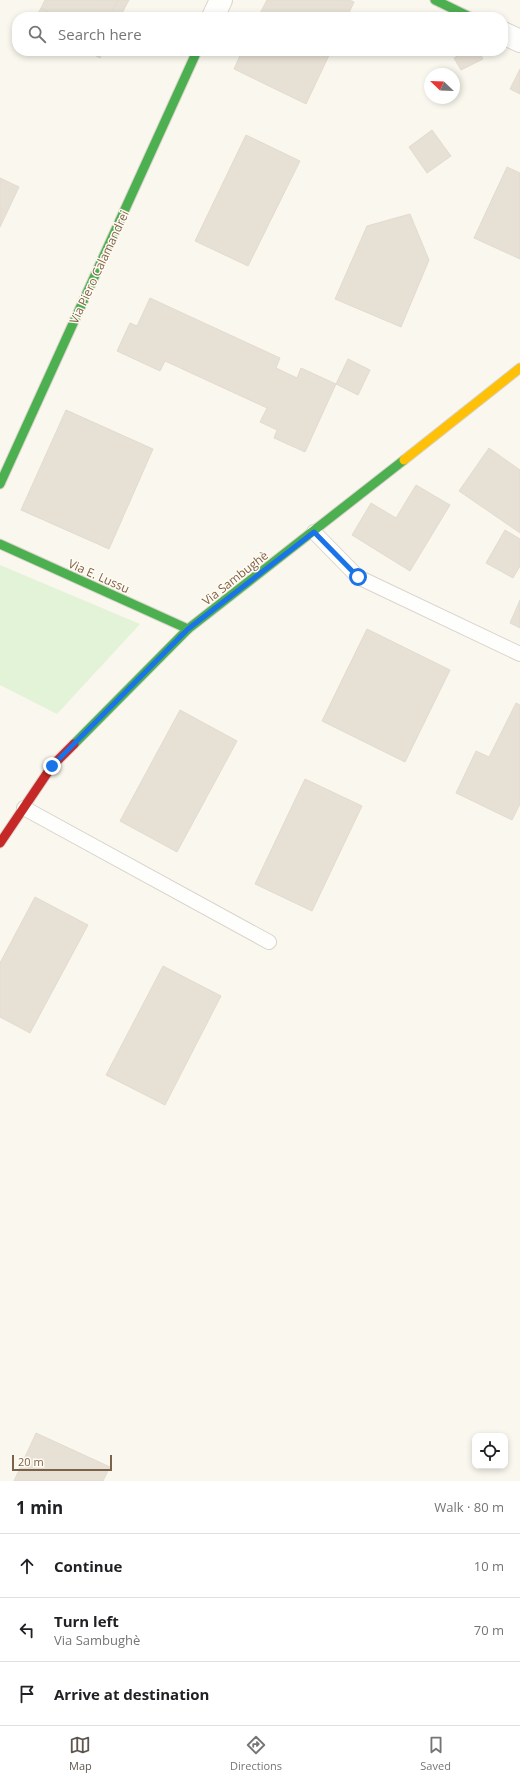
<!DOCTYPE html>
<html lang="en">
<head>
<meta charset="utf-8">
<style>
	:root { --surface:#fff; --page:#f6f6f6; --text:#202124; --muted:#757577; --line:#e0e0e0; --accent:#5e564e }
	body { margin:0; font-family:"Open Sans",sans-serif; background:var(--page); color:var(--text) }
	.controls { position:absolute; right:12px; bottom:12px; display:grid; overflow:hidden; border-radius:8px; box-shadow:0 2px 6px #0003 }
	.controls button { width:36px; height:36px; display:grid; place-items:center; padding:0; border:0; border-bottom:1px solid var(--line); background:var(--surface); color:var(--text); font:20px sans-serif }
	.compass { position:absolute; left:424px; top:68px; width:36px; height:36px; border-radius:50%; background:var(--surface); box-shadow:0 2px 6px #0003; rotate:293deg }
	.scale { position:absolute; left:12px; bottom:10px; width:100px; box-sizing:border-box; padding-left:4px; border:2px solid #7e6248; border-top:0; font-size:11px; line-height:14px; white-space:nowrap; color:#7e6248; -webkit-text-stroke:3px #fffbf2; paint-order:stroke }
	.stop { position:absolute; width:12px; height:12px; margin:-9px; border:3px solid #1a73e8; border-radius:50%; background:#fff }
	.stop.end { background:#1a73e8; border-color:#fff; box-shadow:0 1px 4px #0008 }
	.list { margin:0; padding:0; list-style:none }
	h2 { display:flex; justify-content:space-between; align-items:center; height:52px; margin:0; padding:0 16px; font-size:17px }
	h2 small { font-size:13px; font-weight:400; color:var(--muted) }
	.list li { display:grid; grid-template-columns:26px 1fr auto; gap:12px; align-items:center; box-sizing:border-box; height:64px; padding:0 16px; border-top:1px solid var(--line) }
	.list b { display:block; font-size:15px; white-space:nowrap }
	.list p { margin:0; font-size:13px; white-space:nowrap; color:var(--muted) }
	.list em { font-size:13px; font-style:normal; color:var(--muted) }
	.icon { flex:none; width:22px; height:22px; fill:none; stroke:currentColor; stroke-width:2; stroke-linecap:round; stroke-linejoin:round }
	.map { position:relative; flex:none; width:520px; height:1481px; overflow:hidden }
	.search { position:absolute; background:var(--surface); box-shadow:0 2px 6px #0003; left:12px; right:12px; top:12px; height:44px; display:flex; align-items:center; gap:10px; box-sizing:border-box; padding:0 14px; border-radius:16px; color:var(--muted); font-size:15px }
	.sheet { height:244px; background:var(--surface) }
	nav { display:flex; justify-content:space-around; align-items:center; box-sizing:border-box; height:56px; border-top:1px solid var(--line); background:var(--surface); font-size:11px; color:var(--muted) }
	nav a { display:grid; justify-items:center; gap:2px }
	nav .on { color:var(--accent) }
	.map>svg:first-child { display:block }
</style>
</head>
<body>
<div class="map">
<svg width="520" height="1481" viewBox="0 0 520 1481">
	<rect width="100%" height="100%" fill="#faf7ee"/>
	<!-- green -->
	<path fill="#e3f3d7" d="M0 565 140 624 57 714 0 685Z"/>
	<!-- building -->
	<g fill="#e7e0d5" stroke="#e4dbcf">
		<path d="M45 0H118L109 17H58L41 8Z"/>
		<path d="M118 0H129L120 17H109Z"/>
		<path d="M267 0H349L354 2 347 17H258Z"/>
		<path d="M41 8 58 17H36Z"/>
		<path d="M87 51H103L100 58Z"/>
		<path d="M242 51H331L306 104 234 69Z"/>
		<path d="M467 51H478L483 59 461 70 454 58Z"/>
		<path d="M520 69V94L510 89Z"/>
		<path d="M432 130 451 156 427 173 409 147Z"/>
		<path d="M246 135 300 161 248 266 195 241Z"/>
		<path d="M507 167 520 173V259L474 238Z"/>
		<path d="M0 178 19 187 0 227Z"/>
		<path d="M410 214 429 260 401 327 335 299 367 226Z"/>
		<path d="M150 298 280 358 276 368 297 378 301 368 336 384 305 452 274 438 277 430 260 422 267 408 165 361 160 371 117 351 130 323 137 326Z"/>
		<path d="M348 359 370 370 358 395 336 384Z"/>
		<path d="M66 410 153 449 109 549 21 510Z"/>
		<path d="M489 448 520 470V533L459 491Z"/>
		<path d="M416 485 450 505 410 571 352 535 371 503 396 518Z"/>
		<path d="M505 530 520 539V566L513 578 486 563Z"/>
		<path d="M520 600V628L510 623Z"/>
		<path d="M367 629 450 670 405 762 322 721Z"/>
		<path d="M516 703 520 705V804L512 820 456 793 476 751 489 757Z"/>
		<path d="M180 710 237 741 177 852 120 821Z"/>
		<path d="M305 779 362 806 312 911 255 884Z"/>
		<path d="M35 897 88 925 30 1033 0 1017V963Z"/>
		<path d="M163 966 221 996 165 1105 106 1075Z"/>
		<path d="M36 1433 110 1467 103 1481H14Z"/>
	</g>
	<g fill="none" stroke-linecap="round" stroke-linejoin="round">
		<defs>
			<g id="lane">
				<path d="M314 532 358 577 520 654"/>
				<path d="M24 808 269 942"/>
			</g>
			<g id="street">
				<path d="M213 17 221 0"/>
				<path d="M503 33 520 41"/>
			</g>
			<g id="fast">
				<path d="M435 0 470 17"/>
				<path d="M0 484 197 51"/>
				<path d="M0 544 188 629"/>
				<path d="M74 744 188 629 404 460"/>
			</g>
			<path id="slow" d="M404 460 520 368"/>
			<path id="jam" d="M0 843 52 766 74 744"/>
		</defs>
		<!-- lane casing -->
		<use href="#lane" stroke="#d9d4cc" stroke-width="16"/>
		<!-- street casing -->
		<use href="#street" stroke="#d9d4cc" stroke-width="24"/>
		<!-- fast casing -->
		<use href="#fast" stroke="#dad4cb" stroke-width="11"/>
		<!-- slow casing -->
		<use href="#slow" stroke="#dad4cb" stroke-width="11"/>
		<!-- jam casing -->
		<use href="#jam" stroke="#dad4cb" stroke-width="11"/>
		<!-- lane -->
		<use href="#lane" stroke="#fefefc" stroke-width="14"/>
		<!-- street -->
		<use href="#street" stroke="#fefefc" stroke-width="22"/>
		<!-- fast -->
		<use href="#fast" stroke="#4caf50" stroke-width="9"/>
		<!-- slow -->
		<use href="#slow" stroke="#ffc107" stroke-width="9"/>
		<!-- jam -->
		<use href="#jam" stroke="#c62828" stroke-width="9"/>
	</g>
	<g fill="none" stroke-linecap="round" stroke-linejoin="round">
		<!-- route -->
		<path stroke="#1a73e8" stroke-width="5" d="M52 766 188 629 314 532 358 577"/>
	</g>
	<g text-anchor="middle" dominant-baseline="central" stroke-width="3" stroke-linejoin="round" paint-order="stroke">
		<!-- street labels -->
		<g font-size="12" fill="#7e6248" stroke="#fffbf2">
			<text transform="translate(99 267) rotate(-65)">Via Piero Calamandrei</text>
			<text transform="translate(99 576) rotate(24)">Via E. Lussu</text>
			<text transform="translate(235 578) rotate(-38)">Via Sambughè</text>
		</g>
	</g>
</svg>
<div class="controls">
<button><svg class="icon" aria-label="locate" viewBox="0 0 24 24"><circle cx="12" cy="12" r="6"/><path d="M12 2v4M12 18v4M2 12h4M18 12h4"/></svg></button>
</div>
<svg class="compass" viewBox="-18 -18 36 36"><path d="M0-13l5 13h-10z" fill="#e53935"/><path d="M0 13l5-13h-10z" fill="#757577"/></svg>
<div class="scale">20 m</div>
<div class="stop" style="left:358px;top:577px"></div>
<div class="stop end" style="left:52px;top:766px"></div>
<div class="search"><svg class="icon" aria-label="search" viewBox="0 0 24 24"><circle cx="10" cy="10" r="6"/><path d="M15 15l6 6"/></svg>Search here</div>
</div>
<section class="sheet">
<h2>1 min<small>Walk · 80 m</small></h2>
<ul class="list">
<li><svg class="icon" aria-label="ahead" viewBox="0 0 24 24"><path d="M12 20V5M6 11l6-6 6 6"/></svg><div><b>Continue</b></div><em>10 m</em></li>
<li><svg class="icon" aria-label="left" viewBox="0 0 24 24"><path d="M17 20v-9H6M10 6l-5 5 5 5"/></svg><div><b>Turn left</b><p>Via Sambughè</p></div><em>70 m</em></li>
<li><svg class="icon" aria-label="arrive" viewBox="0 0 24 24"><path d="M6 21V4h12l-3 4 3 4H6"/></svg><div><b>Arrive at destination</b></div></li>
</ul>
</section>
<nav>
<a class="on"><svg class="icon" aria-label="map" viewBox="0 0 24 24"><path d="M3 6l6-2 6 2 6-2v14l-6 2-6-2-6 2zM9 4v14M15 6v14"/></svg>Map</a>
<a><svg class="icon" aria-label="directions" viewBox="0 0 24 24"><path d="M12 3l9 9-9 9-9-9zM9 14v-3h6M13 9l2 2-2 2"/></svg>Directions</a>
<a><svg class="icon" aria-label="saved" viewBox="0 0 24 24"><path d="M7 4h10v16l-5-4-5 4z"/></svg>Saved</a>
</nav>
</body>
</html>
